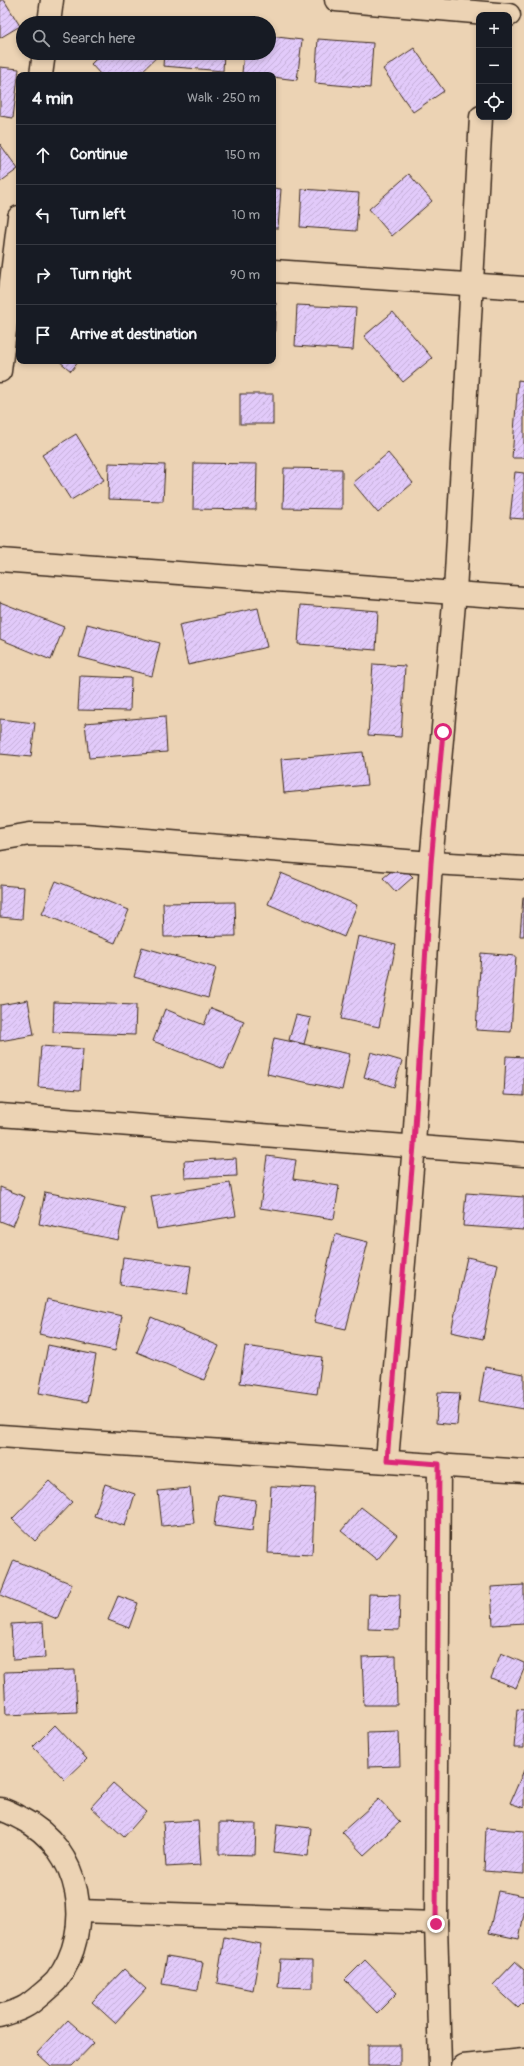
<!DOCTYPE html>
<html lang="en">
<head>
<meta charset="utf-8">
<style>
	:root { --surface:#171b24; --page:#20242c; --text:#f1f3f6; --muted:#9ea1a6; --line:#363941 }
	body { margin:0; font-family:Pangolin,sans-serif; background:var(--page); color:var(--text) }
	.controls { position:absolute; right:12px; top:12px; display:grid; overflow:hidden; border-radius:8px; box-shadow:0 2px 6px #0003 }
	.controls button { width:36px; height:36px; display:grid; place-items:center; padding:0; border:0; border-bottom:1px solid var(--line); background:var(--surface); color:var(--text); font:20px sans-serif }
	.stop { position:absolute; width:12px; height:12px; margin:-9px; border:3px solid #db2777; border-radius:50%; background:#fff }
	.stop.end { background:#db2777; border-color:#fff; box-shadow:0 1px 4px #0008 }
	.list { margin:0; padding:0; list-style:none }
	h2 { display:flex; justify-content:space-between; align-items:center; height:52px; margin:0; padding:0 16px; font-size:17px }
	h2 small { font-size:13px; font-weight:400; color:var(--muted) }
	.list li { display:grid; grid-template-columns:26px 1fr auto; gap:12px; align-items:center; box-sizing:border-box; height:60px; padding:0 16px; border-top:1px solid var(--line) }
	.list b { display:block; font-size:15px; white-space:nowrap }
	.list em { font-size:13px; font-style:normal; color:var(--muted) }
	.icon { flex:none; width:22px; height:22px; fill:none; stroke:currentColor; stroke-width:2; stroke-linecap:round; stroke-linejoin:round }
	.map { position:relative; flex:none; width:524px; height:2066px; overflow:hidden }
	.search { position:absolute; background:var(--surface); box-shadow:0 2px 6px #0003; left:16px; top:16px; width:260px; height:44px; display:flex; align-items:center; gap:10px; box-sizing:border-box; padding:0 14px; border-radius:22px; color:var(--muted); font-size:15px }
	.panel { position:absolute; background:var(--surface); box-shadow:0 2px 6px #0003; left:16px; top:72px; width:260px; height:292px; border-radius:8px }
	.map>svg:first-child { display:block }
</style>
</head>
<body>
<div class="map">
<svg width="524" height="2066" viewBox="0 0 524 2066">
	<defs>
		<pattern id="building-hatch" width="6" height="6" patternUnits="userSpaceOnUse"><rect width="6" height="6" fill="#e2cafa"/><path d="M-1 1l2-2M0 6l6-6M5 7l2-2" fill="none" stroke="#c3aed6"/></pattern>
	</defs>
	<rect width="100%" height="100%" fill="#ecd3b4"/>
	<filter id="ink" filterUnits="userSpaceOnUse"><feTurbulence type="fractalNoise" baseFrequency=".025" numOctaves="2"/><feDisplacementMap in="SourceGraphic" scale="8" xChannelSelector="R" yChannelSelector="G"/><feConvolveMatrix kernelMatrix="1 2 1 2 8 2 1 2 1" color-interpolation-filters="sRGB"/></filter>
	<g filter="url(#ink)">
		<!-- building -->
		<g fill="url(#building-hatch)" stroke="#3b2a1e">
			<path d="M0 0H4L20 26 0 38Z"/>
			<path d="M269 36 302 40 297 80 273 77V75L242 73 244 53H269Z"/>
			<path d="M318 39 373 43 370 88 315 83Z"/>
			<path d="M414 48 444 91 413 112 383 69Z"/>
			<path d="M102 53H161L138 75H101L91 64Z"/>
			<path d="M164 53H224L223 71 163 66Z"/>
			<path d="M0 67 19 69 13 118 0 116Z"/>
			<path d="M0 144 18 169 0 182Z"/>
			<path d="M409 174 432 201 392 236 369 209Z"/>
			<path d="M273 188 281 189 278 228H273Z"/>
			<path d="M302 189 359 193 356 231 300 227Z"/>
			<path d="M273 302 276 303 274 345H273Z"/>
			<path d="M297 305 356 308 353 350 295 346Z"/>
			<path d="M393 312 432 358 403 382 364 336Z"/>
			<path d="M59 361H79L71 371Z"/>
			<path d="M518 380 524 381V458H512Z"/>
			<rect x="240" y="394" width="33" height="30"/>
			<path d="M76 434 104 480 71 500 42 455Z"/>
			<path d="M388 453 413 483 378 513 353 483Z"/>
			<path d="M109 463 165 465 163 501 108 499Z"/>
			<path d="M194 463 257 464 256 510 193 509Z"/>
			<path d="M284 468 342 469V509L283 508Z"/>
			<path d="M515 472 524 473V519L510 518Z"/>
			<path d="M0 602 64 627 51 660 0 639Z"/>
			<path d="M301 605 378 611 376 650 298 644Z"/>
			<path d="M258 608 267 647 188 665 179 625Z"/>
			<path d="M87 624 160 643 152 676 79 657Z"/>
			<path d="M373 664 405 666 401 737 368 735Z"/>
			<path d="M80 676 131 678 130 711 78 710Z"/>
			<path d="M165 716 167 752 89 758 85 723Z"/>
			<path d="M0 719 35 723 31 757 0 754Z"/>
			<path d="M363 752 367 785 284 793 281 759Z"/>
			<path d="M400 864 413 877 396 892 383 878Z"/>
			<path d="M281 873 357 905 344 937 268 904Z"/>
			<path d="M56 881 129 910 115 943 42 914Z"/>
			<path d="M0 885 24 887 22 919 0 917Z"/>
			<path d="M523 897H524V936H520Z"/>
			<path d="M235 902 236 936 164 937 163 903Z"/>
			<path d="M358 936 396 945 379 1027 341 1019Z"/>
			<path d="M142 947 216 968 208 998 134 977Z"/>
			<path d="M481 953 516 956 511 1032 476 1030Z"/>
			<path d="M28 1000 34 1035 0 1041V1005Z"/>
			<path d="M54 1002 136 1005 135 1035 53 1032Z"/>
			<path d="M211 1008 244 1021 224 1069 153 1041 165 1009 204 1025Z"/>
			<path d="M296 1015 311 1018 304 1044 289 1040Z"/>
			<path d="M274 1038 350 1054 342 1090 267 1074Z"/>
			<path d="M41 1046 83 1049 80 1090 38 1087Z"/>
			<path d="M371 1052 402 1061 394 1087 364 1077Z"/>
			<path d="M506 1056 524 1057V1096L504 1095Z"/>
			<path d="M267 1156 296 1160 293 1179 339 1186 334 1219 260 1208Z"/>
			<path d="M236 1158 237 1176 185 1178 184 1161Z"/>
			<path d="M230 1183 236 1216 157 1229 151 1196Z"/>
			<path d="M0 1187 25 1197 13 1226 0 1221Z"/>
			<path d="M45 1192 125 1208 118 1240 39 1224Z"/>
			<path d="M466 1193 524 1197V1230L463 1226Z"/>
			<path d="M335 1234 368 1242 346 1329 314 1322Z"/>
			<path d="M123 1257 191 1266 187 1294 120 1285Z"/>
			<path d="M467 1257 498 1264 483 1339 451 1332Z"/>
			<path d="M47 1299 122 1316 115 1351 39 1334Z"/>
			<path d="M151 1317 219 1346 204 1380 137 1352Z"/>
			<path d="M48 1345 96 1355 87 1402 39 1393Z"/>
			<path d="M245 1346 322 1357 317 1394 240 1383Z"/>
			<path d="M485 1367 524 1374V1409L479 1401Z"/>
			<path d="M438 1392 460 1393 457 1425 436 1423Z"/>
			<path d="M49 1481 72 1502 35 1541 12 1519Z"/>
			<path d="M105 1484 135 1494 125 1526 94 1516Z"/>
			<path d="M271 1486 315 1488 312 1555 268 1553Z"/>
			<path d="M190 1488 194 1523 162 1526 158 1491Z"/>
			<path d="M218 1495 256 1500 252 1531 214 1526Z"/>
			<path d="M361 1507 397 1535 377 1560 341 1531Z"/>
			<path d="M14 1560 72 1584 57 1619 0 1595Z"/>
			<path d="M524 1585V1623L493 1625 491 1587Z"/>
			<path d="M369 1594 400 1595 399 1630 368 1629Z"/>
			<path d="M118 1596 138 1603 129 1628 108 1620Z"/>
			<path d="M43 1622 45 1658 13 1660 11 1624Z"/>
			<path d="M501 1653 524 1663V1669L516 1688 491 1678Z"/>
			<path d="M396 1656 397 1705H364L362 1657Z"/>
			<path d="M75 1670 77 1712 6 1715 4 1672Z"/>
			<path d="M517 1709 524 1710V1748H514Z"/>
			<path d="M55 1725 87 1759 65 1780 33 1747Z"/>
			<path d="M399 1732 400 1766 368 1767 367 1733Z"/>
			<path d="M524 1770V1808L510 1803Z"/>
			<path d="M113 1783 146 1812 124 1837 91 1807Z"/>
			<path d="M379 1799 400 1822 364 1855 342 1832Z"/>
			<path d="M198 1820 201 1865 166 1867 163 1822Z"/>
			<path d="M219 1823 256 1824 255 1855 219 1854Z"/>
			<path d="M277 1824 311 1828 308 1856 274 1852Z"/>
			<path d="M486 1828 524 1831V1874L484 1871Z"/>
			<path d="M498 1891 524 1896V1914L519 1939 489 1933Z"/>
			<path d="M224 1937 261 1944 253 1990 217 1983Z"/>
			<path d="M167 1956 203 1962 198 1990 162 1984Z"/>
			<path d="M280 1959 313 1960V1988L278 1987Z"/>
			<path d="M365 1960 397 1993 377 2013 345 1980Z"/>
			<path d="M515 1962 524 1970V2002L518 2008 493 1985Z"/>
			<path d="M124 1969 146 1989 115 2023 92 2002Z"/>
			<path d="M68 2020 94 2043 72 2066H51L37 2053Z"/>
			<rect x="368" y="2045" width="32" height="21"/>
		</g>
		<g fill="none" stroke-linecap="round" stroke-linejoin="round">
			<defs>
				<g id="minor">
					<path d="M336 0 509 15"/>
					<path d="M49 23 52 0"/>
					<path d="M41 75 44 53"/>
					<path d="M273 271 524 288"/>
					<path d="M0 371 19 217"/>
					<path d="M0 560 524 598"/>
					<path d="M0 839 30 834 84 835 431 863 524 868"/>
					<path d="M0 1115 524 1155"/>
					<path d="M0 1436 524 1471"/>
					<path d="M387 1460 414 1145 431 863 455 592 481 117"/>
					<path d="M439 1464 436 1923 440 2066"/>
					<path d="M0 1809C8 1811 15 1815 22 1819 81 1848 96 1929 56 1981 50 1987 33 2002 26 2006 18 2011 8 2013 0 2016"/>
					<path d="M79 1911 436 1923"/>
					<path d="M463 2066 524 2060"/>
				</g>
			</defs>
			<!-- minor casing -->
			<use href="#minor" stroke="#3b2a1e" stroke-width="25"/>
			<!-- minor -->
			<use href="#minor" stroke="#ecd3b4" stroke-width="22"/>
		</g>
	</g>
	<g fill="none" stroke-linecap="round" stroke-linejoin="round" filter="url(#ink)">
		<!-- route -->
		<path stroke="#db2777" stroke-width="5" d="M436 1924 439 1464 387 1460 414 1145 431 863 443 732"/>
	</g>
</svg>
<div class="controls">
<button>+</button>
<button>−</button>
<button><svg class="icon" aria-label="locate" viewBox="0 0 24 24"><circle cx="12" cy="12" r="6"/><path d="M12 2v4M12 18v4M2 12h4M18 12h4"/></svg></button>
</div>
<div class="stop" style="left:443px;top:732px"></div>
<div class="stop end" style="left:436px;top:1924px"></div>
<div class="search"><svg class="icon" aria-label="search" viewBox="0 0 24 24"><circle cx="10" cy="10" r="6"/><path d="M15 15l6 6"/></svg>Search here</div>
<section class="panel">
<h2>4 min<small>Walk · 250 m</small></h2>
<ul class="list">
<li><svg class="icon" aria-label="ahead" viewBox="0 0 24 24"><path d="M12 20V5M6 11l6-6 6 6"/></svg><div><b>Continue</b></div><em>150 m</em></li>
<li><svg class="icon" aria-label="left" viewBox="0 0 24 24"><path d="M17 20v-9H6M10 6l-5 5 5 5"/></svg><div><b>Turn left</b></div><em>10 m</em></li>
<li><svg class="icon" aria-label="right" viewBox="0 0 24 24"><path d="M7 20v-9h11M14 6l5 5-5 5"/></svg><div><b>Turn right</b></div><em>90 m</em></li>
<li><svg class="icon" aria-label="arrive" viewBox="0 0 24 24"><path d="M6 21V4h12l-3 4 3 4H6"/></svg><div><b>Arrive at destination</b></div></li>
</ul>
</section>
</div>
</body>
</html>
